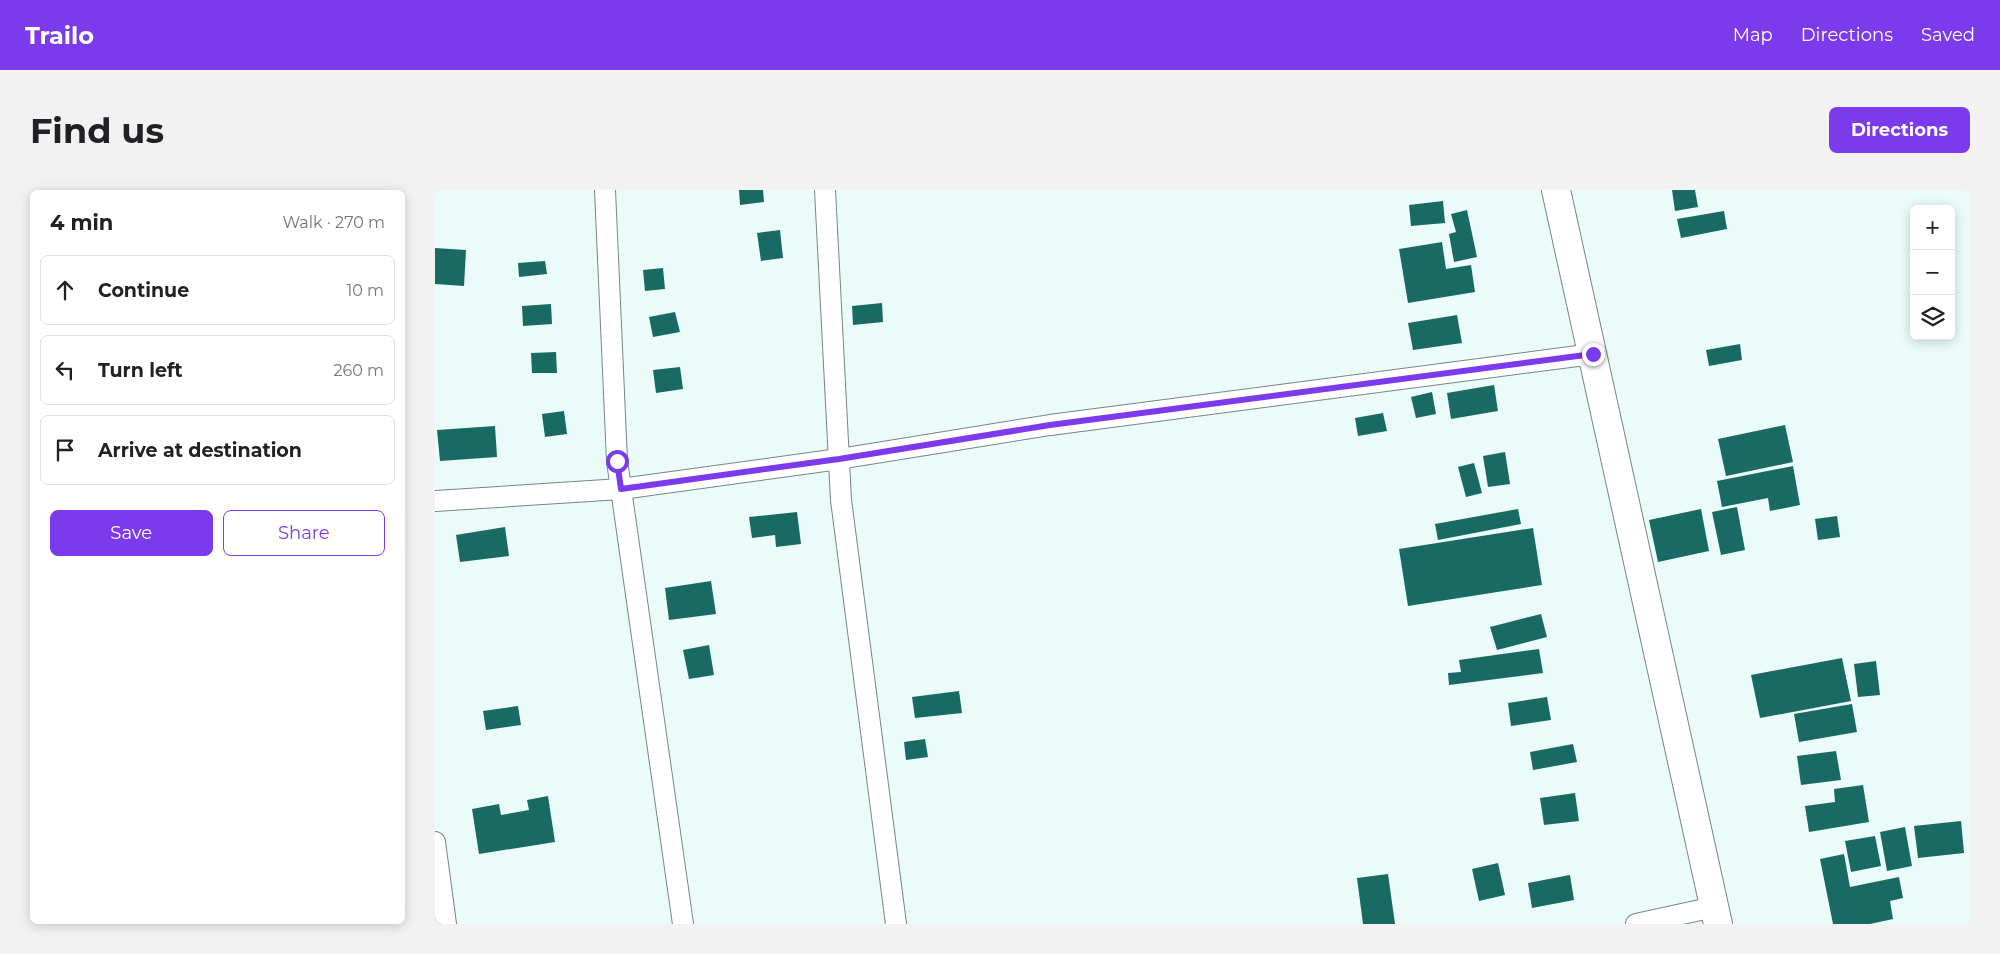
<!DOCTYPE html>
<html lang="en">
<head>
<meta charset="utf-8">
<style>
	:root { --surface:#fff; --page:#f2f2f2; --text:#202124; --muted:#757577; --line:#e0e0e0; --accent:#7c3aed }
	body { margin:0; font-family:Montserrat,sans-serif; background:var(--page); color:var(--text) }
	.controls { position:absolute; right:15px; top:15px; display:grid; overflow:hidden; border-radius:8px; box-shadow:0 2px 12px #0003 }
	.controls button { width:45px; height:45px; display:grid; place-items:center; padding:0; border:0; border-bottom:1px solid var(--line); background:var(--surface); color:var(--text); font:25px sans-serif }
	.stop { position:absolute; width:15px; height:15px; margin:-11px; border:4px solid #7c3aed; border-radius:50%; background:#fff }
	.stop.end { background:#7c3aed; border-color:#fff; box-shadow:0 1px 5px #0008 }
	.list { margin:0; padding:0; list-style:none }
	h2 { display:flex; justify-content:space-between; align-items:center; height:65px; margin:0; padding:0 20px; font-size:21px }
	h2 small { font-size:16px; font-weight:400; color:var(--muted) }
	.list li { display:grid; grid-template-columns:32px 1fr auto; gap:15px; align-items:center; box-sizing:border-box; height:70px; margin:0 10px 10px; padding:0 10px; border:1px solid var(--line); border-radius:8px }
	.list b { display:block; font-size:19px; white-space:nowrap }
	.list em { font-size:16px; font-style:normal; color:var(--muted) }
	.actions { display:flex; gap:10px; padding:15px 20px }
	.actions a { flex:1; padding:11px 0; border:1px solid var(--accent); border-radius:8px; text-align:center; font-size:18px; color:var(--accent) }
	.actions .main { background:var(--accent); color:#fff }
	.icon { flex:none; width:28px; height:28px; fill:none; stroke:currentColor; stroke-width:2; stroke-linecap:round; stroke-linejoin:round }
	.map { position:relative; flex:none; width:1535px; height:734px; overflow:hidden; border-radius:8px }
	header { display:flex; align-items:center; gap:30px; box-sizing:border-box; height:70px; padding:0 25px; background:var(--accent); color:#fff }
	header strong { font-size:24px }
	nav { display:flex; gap:28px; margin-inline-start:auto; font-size:18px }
	.intro { display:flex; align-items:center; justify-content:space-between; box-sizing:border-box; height:120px; padding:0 30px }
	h1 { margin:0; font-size:35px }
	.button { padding:12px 22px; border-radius:8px; background:var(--accent); color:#fff; font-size:18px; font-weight:700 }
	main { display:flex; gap:30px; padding:0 30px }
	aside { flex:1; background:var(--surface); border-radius:8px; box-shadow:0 2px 12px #0003 }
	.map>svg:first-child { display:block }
</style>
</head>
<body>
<header>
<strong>Trailo</strong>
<nav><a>Map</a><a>Directions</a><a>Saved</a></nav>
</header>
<div class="intro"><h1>Find us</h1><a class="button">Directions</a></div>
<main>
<aside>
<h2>4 min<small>Walk · 270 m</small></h2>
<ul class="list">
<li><svg class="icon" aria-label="ahead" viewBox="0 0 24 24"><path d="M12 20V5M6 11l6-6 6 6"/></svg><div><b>Continue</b></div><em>10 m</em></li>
<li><svg class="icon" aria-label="left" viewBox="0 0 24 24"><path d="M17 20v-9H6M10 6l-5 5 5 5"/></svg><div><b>Turn left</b></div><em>260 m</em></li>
<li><svg class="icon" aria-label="arrive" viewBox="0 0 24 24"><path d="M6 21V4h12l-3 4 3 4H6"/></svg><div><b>Arrive at destination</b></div></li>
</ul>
<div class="actions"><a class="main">Save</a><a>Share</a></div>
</aside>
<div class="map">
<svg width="1535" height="734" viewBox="0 0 1535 734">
	<rect width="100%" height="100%" fill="#eafbf9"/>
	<!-- building -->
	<g fill="#186a63">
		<path d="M304 0H328L329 12 305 15Z"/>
		<path d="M1237 0H1260L1263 17 1240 21Z"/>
		<path d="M1008 11 1010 33 976 36 974 15Z"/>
		<path d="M1032 20 1042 67 1019 72 1014 44 1021 42 1016 24Z"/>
		<path d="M1289 21 1292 39 1246 48 1242 29Z"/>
		<path d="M345 40 348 68 326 71 322 43Z"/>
		<path d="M1007 52 1011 79 1036 75 1040 102 973 113 964 59Z"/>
		<path d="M0 58 31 60 29 96 0 94Z"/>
		<path d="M110 71 112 84 84 87 83 73Z"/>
		<path d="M228 78 230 99 210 101 208 80Z"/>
		<path d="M447 113 448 132 418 135 417 116Z"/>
		<path d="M116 114 117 134 88 136 87 116Z"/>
		<path d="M240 122 245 142 218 147 214 127Z"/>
		<path d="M1022 125 1027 153 978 160 973 133Z"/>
		<path d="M1305 154 1307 170 1274 176 1271 160Z"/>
		<path d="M121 162 122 183H97L96 163Z"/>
		<path d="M245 177 248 199 221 203 218 180Z"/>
		<path d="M1059 195 1063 221 1016 229 1012 203Z"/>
		<path d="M997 202 1001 224 981 228 976 207Z"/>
		<path d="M129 221 132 244 110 247 107 224Z"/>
		<path d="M948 223 952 241 923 246 920 228Z"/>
		<path d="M1350 235 1358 272 1291 286 1283 249Z"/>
		<path d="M60 236 62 267 5 271 2 240Z"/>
		<path d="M1070 262 1075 294 1053 297 1048 266Z"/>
		<path d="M1039 273 1047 303 1031 307 1023 277Z"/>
		<path d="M1358 276 1365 315 1335 321 1333 308 1287 317 1282 291Z"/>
		<path d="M1302 317 1310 360 1286 365 1277 322Z"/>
		<path d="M1083 319 1086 334 1003 350 1000 334Z"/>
		<path d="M1266 319 1274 361 1223 372 1214 330Z"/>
		<path d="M362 322 366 354 341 357 340 345 317 348 314 327Z"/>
		<path d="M1402 326 1405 347 1383 350 1380 329Z"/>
		<path d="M70 337 74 366 25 372 21 345Z"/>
		<path d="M1098 338 1107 395 973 416 964 359Z"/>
		<path d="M276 391 281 424 234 430 230 398Z"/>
		<path d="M1106 424 1112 447 1062 460 1055 437Z"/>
		<path d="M274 455 279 485 254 489 248 460Z"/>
		<path d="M1104 459 1108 483 1014 495 1013 483 1026 482 1024 470Z"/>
		<path d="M1407 468 1416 511 1325 528 1316 485Z"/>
		<path d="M1441 471 1445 505 1423 507 1419 474Z"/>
		<path d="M524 501 527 523 480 528 477 507Z"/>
		<path d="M1112 507 1116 530 1076 536 1073 513Z"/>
		<path d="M1417 514 1422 542 1364 552 1359 524Z"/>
		<path d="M83 516 86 535 51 540 48 521Z"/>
		<path d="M490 549 493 567 471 570 469 552Z"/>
		<path d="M1138 554 1142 572 1098 580 1095 562Z"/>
		<path d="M1401 561 1406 590 1366 595 1362 566Z"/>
		<path d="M1428 595 1434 632 1374 642 1370 616 1400 612 1399 599Z"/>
		<path d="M1140 603 1144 631 1109 635 1105 608Z"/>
		<path d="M113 606 120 652 44 664 37 619 64 614 66 625 94 620 92 610Z"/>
		<path d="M1526 631 1529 663 1483 668 1479 636Z"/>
		<path d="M1470 637 1477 676 1452 681 1445 642Z"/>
		<path d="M1440 646 1446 676 1416 682 1410 651Z"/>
		<path d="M1409 664 1415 697 1464 687 1468 708 1455 711 1458 729 1435 734H1398L1385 669Z"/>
		<path d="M1063 673 1070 705 1044 711 1037 679Z"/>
		<path d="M953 684 960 734H928L922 688Z"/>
		<path d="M1135 685 1139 710 1097 718 1093 693Z"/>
	</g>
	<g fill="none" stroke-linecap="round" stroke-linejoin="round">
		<defs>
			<g id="street">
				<path d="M170 0 182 271 248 734"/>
				<path d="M390 0 406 310 461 734"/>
				<path d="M0 311 186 299 404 269 615 235 1158 164"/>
				<path d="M0 652 11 734"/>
				<path d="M1201 734 1279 717"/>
			</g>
			<path id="secondary" d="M1121 0 1283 734"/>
		</defs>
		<!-- street casing -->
		<use href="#street" stroke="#768684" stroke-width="22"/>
		<!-- secondary casing -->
		<use href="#secondary" stroke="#768684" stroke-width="30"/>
		<!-- street -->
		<use href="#street" stroke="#fff" stroke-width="20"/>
		<!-- secondary -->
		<use href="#secondary" stroke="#fff" stroke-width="28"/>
	</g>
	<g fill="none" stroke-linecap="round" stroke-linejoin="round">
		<!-- route -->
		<path stroke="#7c3aed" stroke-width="6" d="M182 271 186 299 404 269 615 235 1158 164"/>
	</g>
</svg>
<div class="controls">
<button>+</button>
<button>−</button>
<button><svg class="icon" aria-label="layers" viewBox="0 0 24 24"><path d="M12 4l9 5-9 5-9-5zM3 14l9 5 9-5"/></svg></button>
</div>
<div class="stop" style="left:182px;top:271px"></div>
<div class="stop end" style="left:1158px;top:164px"></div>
</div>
</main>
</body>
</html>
